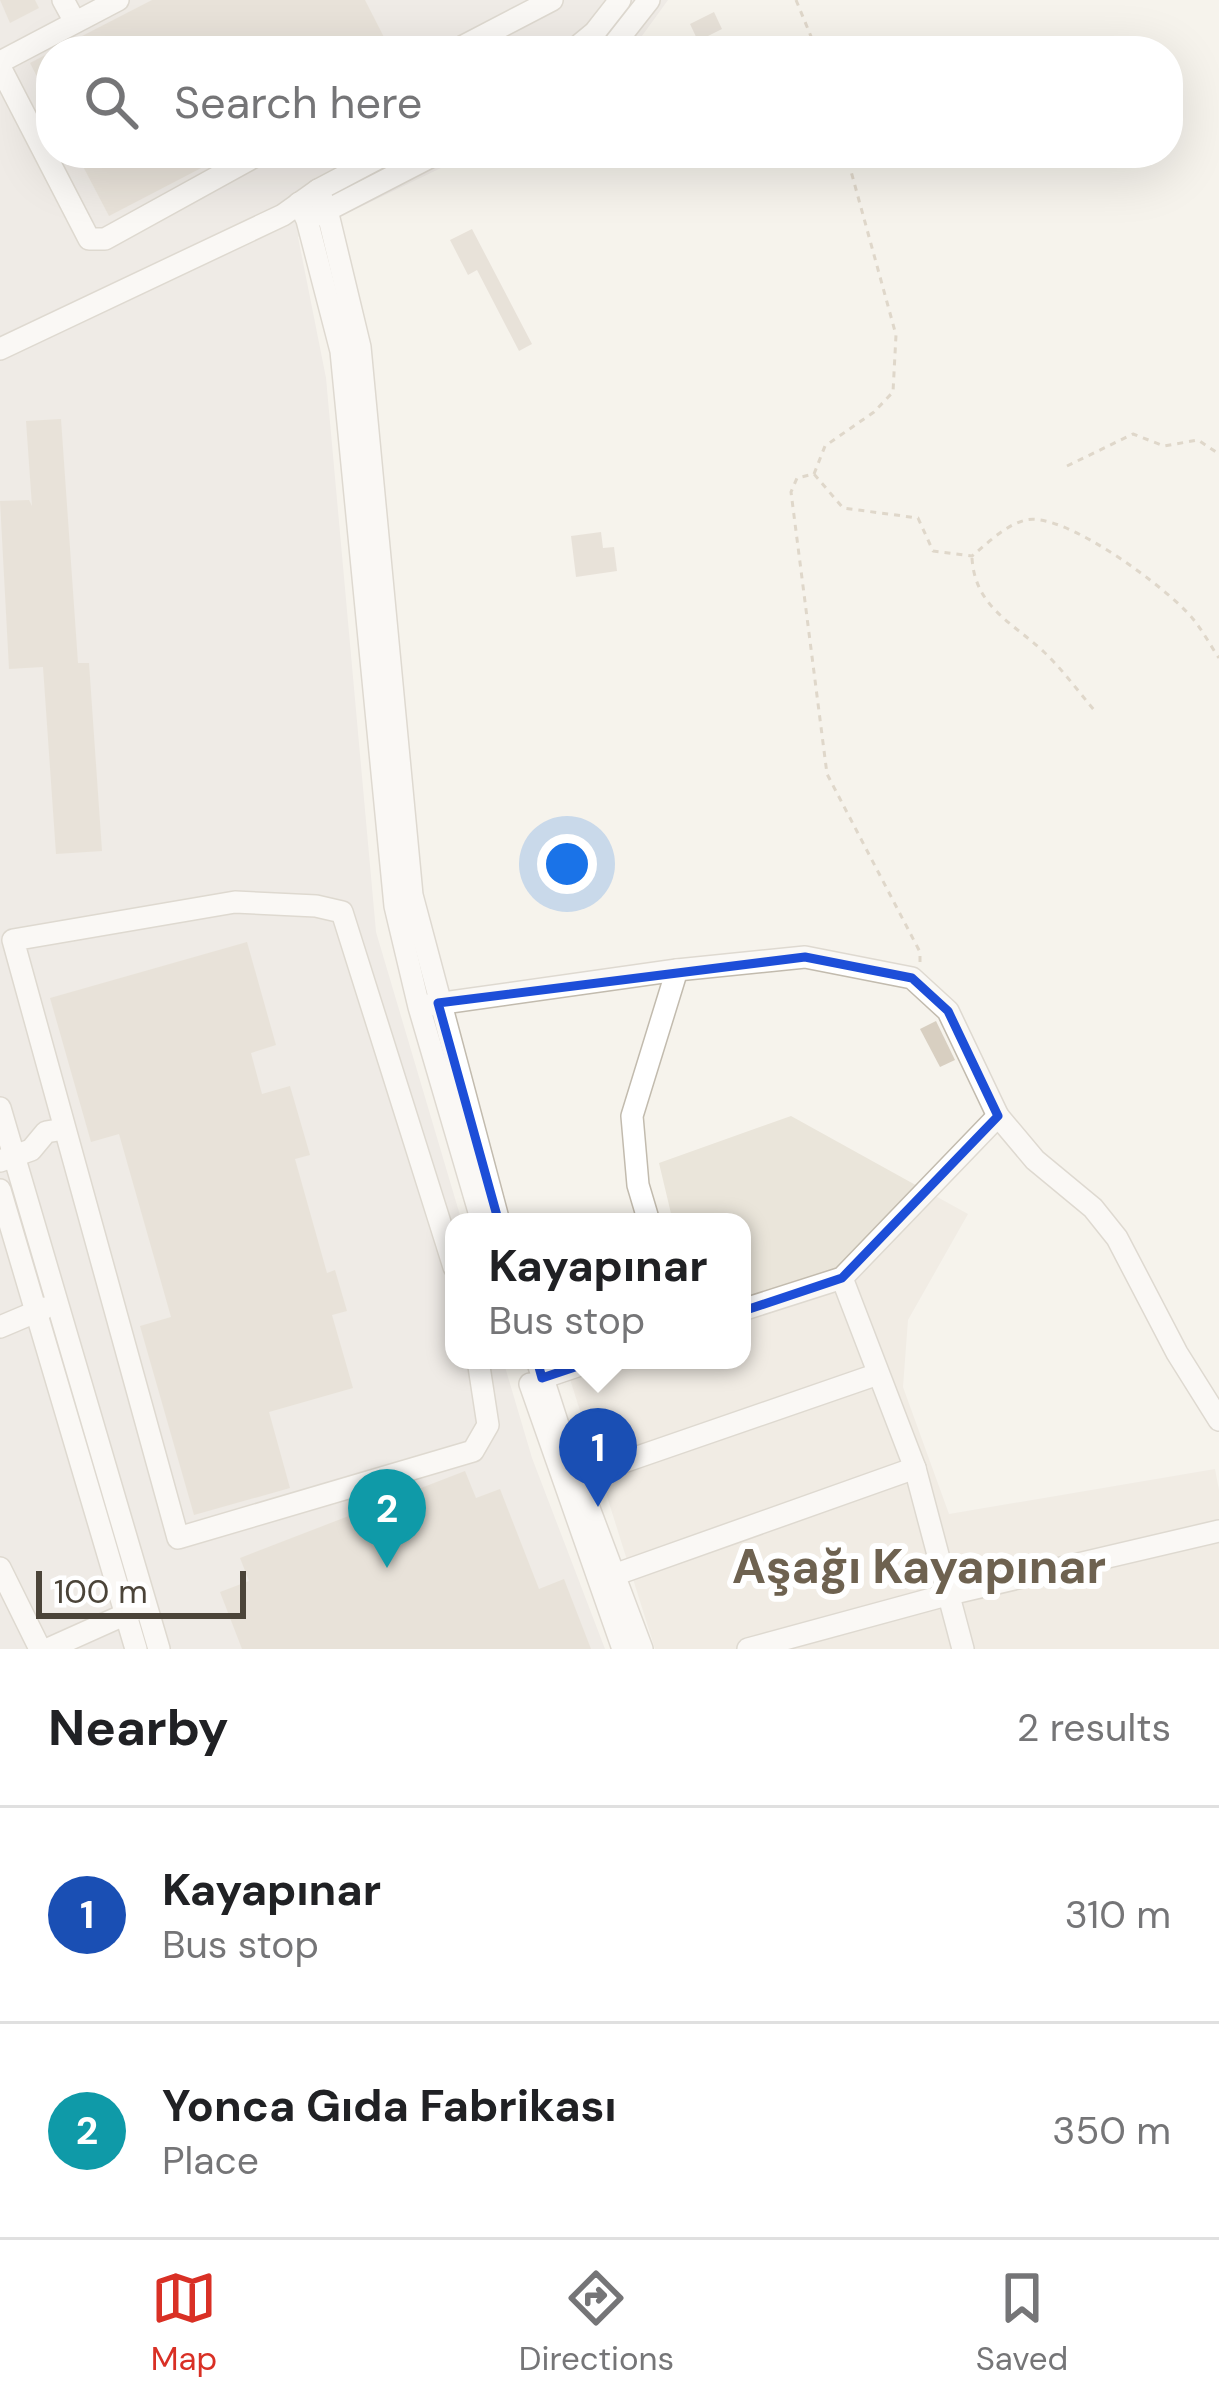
<!DOCTYPE html>
<html lang="en">
<head>
<meta charset="utf-8">
<style>
	:root { --surface:#fff; --page:#f6f6f6; --text:#202124; --muted:#757577; --line:#e0e0e0; --accent:#d93025 }
	body { margin:0; font-family:"DM Sans",sans-serif; background:var(--page); color:var(--text) }
	.scale { position:absolute; left:36px; bottom:30px; width:210px; box-sizing:border-box; padding-left:12px; border:6px solid #4b4439; border-top:0; font-size:33px; line-height:42px; white-space:nowrap; color:#4b4439; -webkit-text-stroke:9px #fff; paint-order:stroke }
	.you { position:absolute; left:567px; top:864px; width:42px; height:42px; margin:-30px; border:9px solid #fff; border-radius:50%; background:#1a73e8; box-shadow:0 0 0 18px #1a73e833 }
	.badge { display:grid; place-items:center; width:78px; height:78px; border-radius:50%; background:var(--accent); color:#fff; font-size:39px; font-weight:700 }
	.pin { position:absolute; translate:-50% -99px; filter:drop-shadow(0 3px 6px #0008) }
	.pin::after { content:''; position:absolute; top:63px; width:42px; height:36px; background:inherit; clip-path:polygon(0 0,100% 0,50% 100%) }
	.popup { position:absolute; left:445px; top:1213px; width:306px; height:156px; box-sizing:border-box; display:grid; place-content:center; border-radius:24px; background:var(--surface); filter:drop-shadow(0 3px 9px #0005); font-size:39px; white-space:nowrap; color:var(--muted) }
	.popup b { font-size:45px; color:var(--text) }
	.popup::after { content:''; position:absolute; left:50%; top:100%; margin-left:-24px; border:24px solid transparent; border-top-color:var(--surface) }
	.list { margin:0; padding:0; list-style:none }
	h2 { display:flex; justify-content:space-between; align-items:center; height:156px; margin:0; padding:0 48px; font-size:51px }
	h2 small { font-size:39px; font-weight:400; color:var(--muted) }
	.list li { display:grid; grid-template-columns:78px 1fr auto; gap:36px; align-items:center; box-sizing:border-box; height:216px; padding:0 48px; border-top:3px solid var(--line) }
	.list b { display:block; font-size:45px; white-space:nowrap }
	.list p { margin:0; font-size:39px; white-space:nowrap; color:var(--muted) }
	.list em { font-size:39px; font-style:normal; color:var(--muted) }
	.icon { flex:none; width:66px; height:66px; fill:none; stroke:currentColor; stroke-width:2; stroke-linecap:round; stroke-linejoin:round }
	.map { position:relative; flex:none; width:1219px; height:1649px; overflow:hidden }
	.search { position:absolute; background:var(--surface); box-shadow:0 12px 48px #0002; left:36px; right:36px; top:36px; height:132px; display:flex; align-items:center; gap:30px; box-sizing:border-box; padding:0 42px; border-radius:48px; color:var(--muted); font-size:45px }
	.sheet { height:588px; background:var(--surface) }
	nav { display:flex; justify-content:space-around; align-items:center; box-sizing:border-box; height:168px; border-top:3px solid var(--line); background:var(--surface); font-size:33px; color:var(--muted) }
	nav a { display:grid; justify-items:center; gap:6px }
	nav .on { color:var(--accent) }
	.map>svg:first-child { display:block }
</style>
</head>
<body>
<div class="map">
<svg width="1219" height="1649" viewBox="0 0 1219 1649">
	<rect width="100%" height="100%" fill="#f6f3ec"/>
	<!-- residential -->
	<path fill="#eae5da" d="M791 1116 968 1214 908 1320 903 1387 949 1514 1215 1469 1219 1490V1649H655L564 1360H742V1222H673L659 1163Z"/>
	<!-- industrial -->
	<path fill="#e6e2dd" d="M0 0H668L631 51H51V153H472L298 237 326 378 376 932 462 1222H454V1360H503L532 1458 605 1649H0Z"/>
	<!-- building -->
	<g fill="#d8cfc1">
		<path d="M0 0H35L39 8 10 23Z"/>
		<path d="M152 0H365L391 51H53Z"/>
		<path d="M714 12 722 29 698 41 690 24Z"/>
		<path d="M51 52V104L30 63Z"/>
		<path d="M76 153H230L109 216Z"/>
		<path d="M472 229 532 344 519 351 477 270 468 275 450 240Z"/>
		<path d="M61 419 78 663H89L102 851 56 854 43 667 9 669 0 501 29 500 32 506 26 421Z"/>
		<path d="M601 532 603 548 614 547 617 571 576 577 571 536Z"/>
		<path d="M247 942 276 1045 251 1053 262 1094 290 1086 310 1155 295 1159 327 1273 335 1270 347 1311 332 1315 353 1388 269 1412 290 1488 194 1515 140 1326 171 1317 119 1134 91 1142 50 998Z"/>
		<path d="M936 1021 955 1060 940 1067 920 1029Z"/>
		<path d="M465 1471 476 1498 500 1489 539 1589 564 1579 591 1649H242L220 1592 249 1581 240 1558Z"/>
	</g>
	<g fill="none" stroke-linecap="round" stroke-linejoin="round">
		<defs>
			<g id="minor">
				<path d="M63 0 75 22"/>
				<path d="M454 51 552 0"/>
				<path d="M572 51 595 32 620 0"/>
				<path d="M609 51 649 0"/>
				<path d="M0 62 118 0"/>
				<path d="M0 67 89 239H105L261 153"/>
				<path d="M318 190 327 210 360 347 412 895 499 1222"/>
				<path d="M299 203 307 220 341 351 395 906 419 1007 482 1222"/>
				<path d="M318 215 438 153"/>
				<path d="M0 349 283 215 318 190 388 153"/>
				<path d="M429 1005 677 970 805 957 912 978 948 1011 998 1116"/>
				<path d="M0 1108 159 1649"/>
				<path d="M0 1161 31 1150 46 1132 64 1129"/>
				<path d="M0 1190 136 1649"/>
				<path d="M649 1222 638 1185 632 1116 677 970"/>
				<path d="M454 1267 342 912 316 906 235 902 13 940 178 1538 473 1451 488 1425 478 1360"/>
				<path d="M842 1278 915 1468 963 1649"/>
				<path d="M742 1310 842 1278 998 1116 1035 1160 1093 1208 1117 1238 1177 1353 1219 1420"/>
				<path d="M0 1327 45 1308"/>
				<path d="M537 1360 560 1431 642 1649"/>
				<path d="M542 1378 595 1360"/>
				<path d="M530 1384 623 1649"/>
				<path d="M577 1478 878 1374"/>
				<path d="M0 1568 40 1649"/>
				<path d="M614 1575 915 1468"/>
				<path d="M48 1649 135 1610"/>
				<path d="M748 1649 950 1594 1219 1531"/>
			</g>
		</defs>
		<!-- minor casing -->
		<use href="#minor" stroke="#c2bbae" stroke-width="24"/>
		<!-- path -->
		<g stroke="#c4b79f" stroke-width="3" stroke-dasharray="6 6" stroke-linecap="butt">
			<path d="M796 0 817 51"/>
			<path d="M1067 466 1133 434 1164 446 1198 440 1219 454"/>
			<path d="M814 474 825 446 874 412 893 392 896 335 846 153"/>
			<path d="M972 558C975 607 1012 622 1044 652 1062 669 1078 691 1094 710"/>
			<path d="M920 962V952L827 774 791 492 797 478 814 474 843 508 918 518 933 551 972 556C988 543 1005 525 1026 520 1064 511 1169 589 1193 619 1203 631 1210 645 1219 658"/>
		</g>
		<!-- minor -->
		<use href="#minor" stroke="#fff" stroke-width="21"/>
	</g>
	<!-- marked area -->
	<path d="M0 0H1219V1649H0ZM805 957 912 978 948 1011 998 1116 842 1278 542 1378 438 1003Z" fill="#f6f3ec" fill-opacity=".55" fill-rule="evenodd"/>
	<path fill="none" stroke="#1d4ed8" stroke-width="9" stroke-linejoin="round" d="M805 957 912 978 948 1011 998 1116 842 1278 542 1378 438 1003Z"/>
	<g text-anchor="middle" dominant-baseline="central" stroke-width="12" stroke-linejoin="round" paint-order="stroke">
		<!-- quarter labels -->
		<g font-size="48" font-weight="bold" fill="#6e6250" stroke="#fff">
			<text x="919" y="1566">Aşağı Kayapınar</text>
		</g>
	</g>
</svg>
<div class="scale">100 m</div>
<div class="you"></div>
<div class="pin badge" style="left:598px;top:1507px;background:#1a4fb4">1</div>
<div class="popup"><b>Kayapınar</b>Bus stop</div>
<div class="pin badge" style="left:387px;top:1568px;background:#0f9aa8">2</div>
<div class="search"><svg class="icon" aria-label="search" viewBox="0 0 24 24"><circle cx="10" cy="10" r="6"/><path d="M15 15l6 6"/></svg>Search here</div>
</div>
<section class="sheet">
<h2>Nearby<small>2 results</small></h2>
<ul class="list">
<li><span class="badge" style="background:#1a4fb4">1</span><div><b>Kayapınar</b><p>Bus stop</p></div><em>310 m</em></li>
<li><span class="badge" style="background:#0f9aa8">2</span><div><b>Yonca Gıda Fabrikası</b><p>Place</p></div><em>350 m</em></li>
</ul>
</section>
<nav>
<a class="on"><svg class="icon" aria-label="map" viewBox="0 0 24 24"><path d="M3 6l6-2 6 2 6-2v14l-6 2-6-2-6 2zM9 4v14M15 6v14"/></svg>Map</a>
<a><svg class="icon" aria-label="directions" viewBox="0 0 24 24"><path d="M12 3l9 9-9 9-9-9zM9 14v-3h6M13 9l2 2-2 2"/></svg>Directions</a>
<a><svg class="icon" aria-label="saved" viewBox="0 0 24 24"><path d="M7 4h10v16l-5-4-5 4z"/></svg>Saved</a>
</nav>
</body>
</html>
